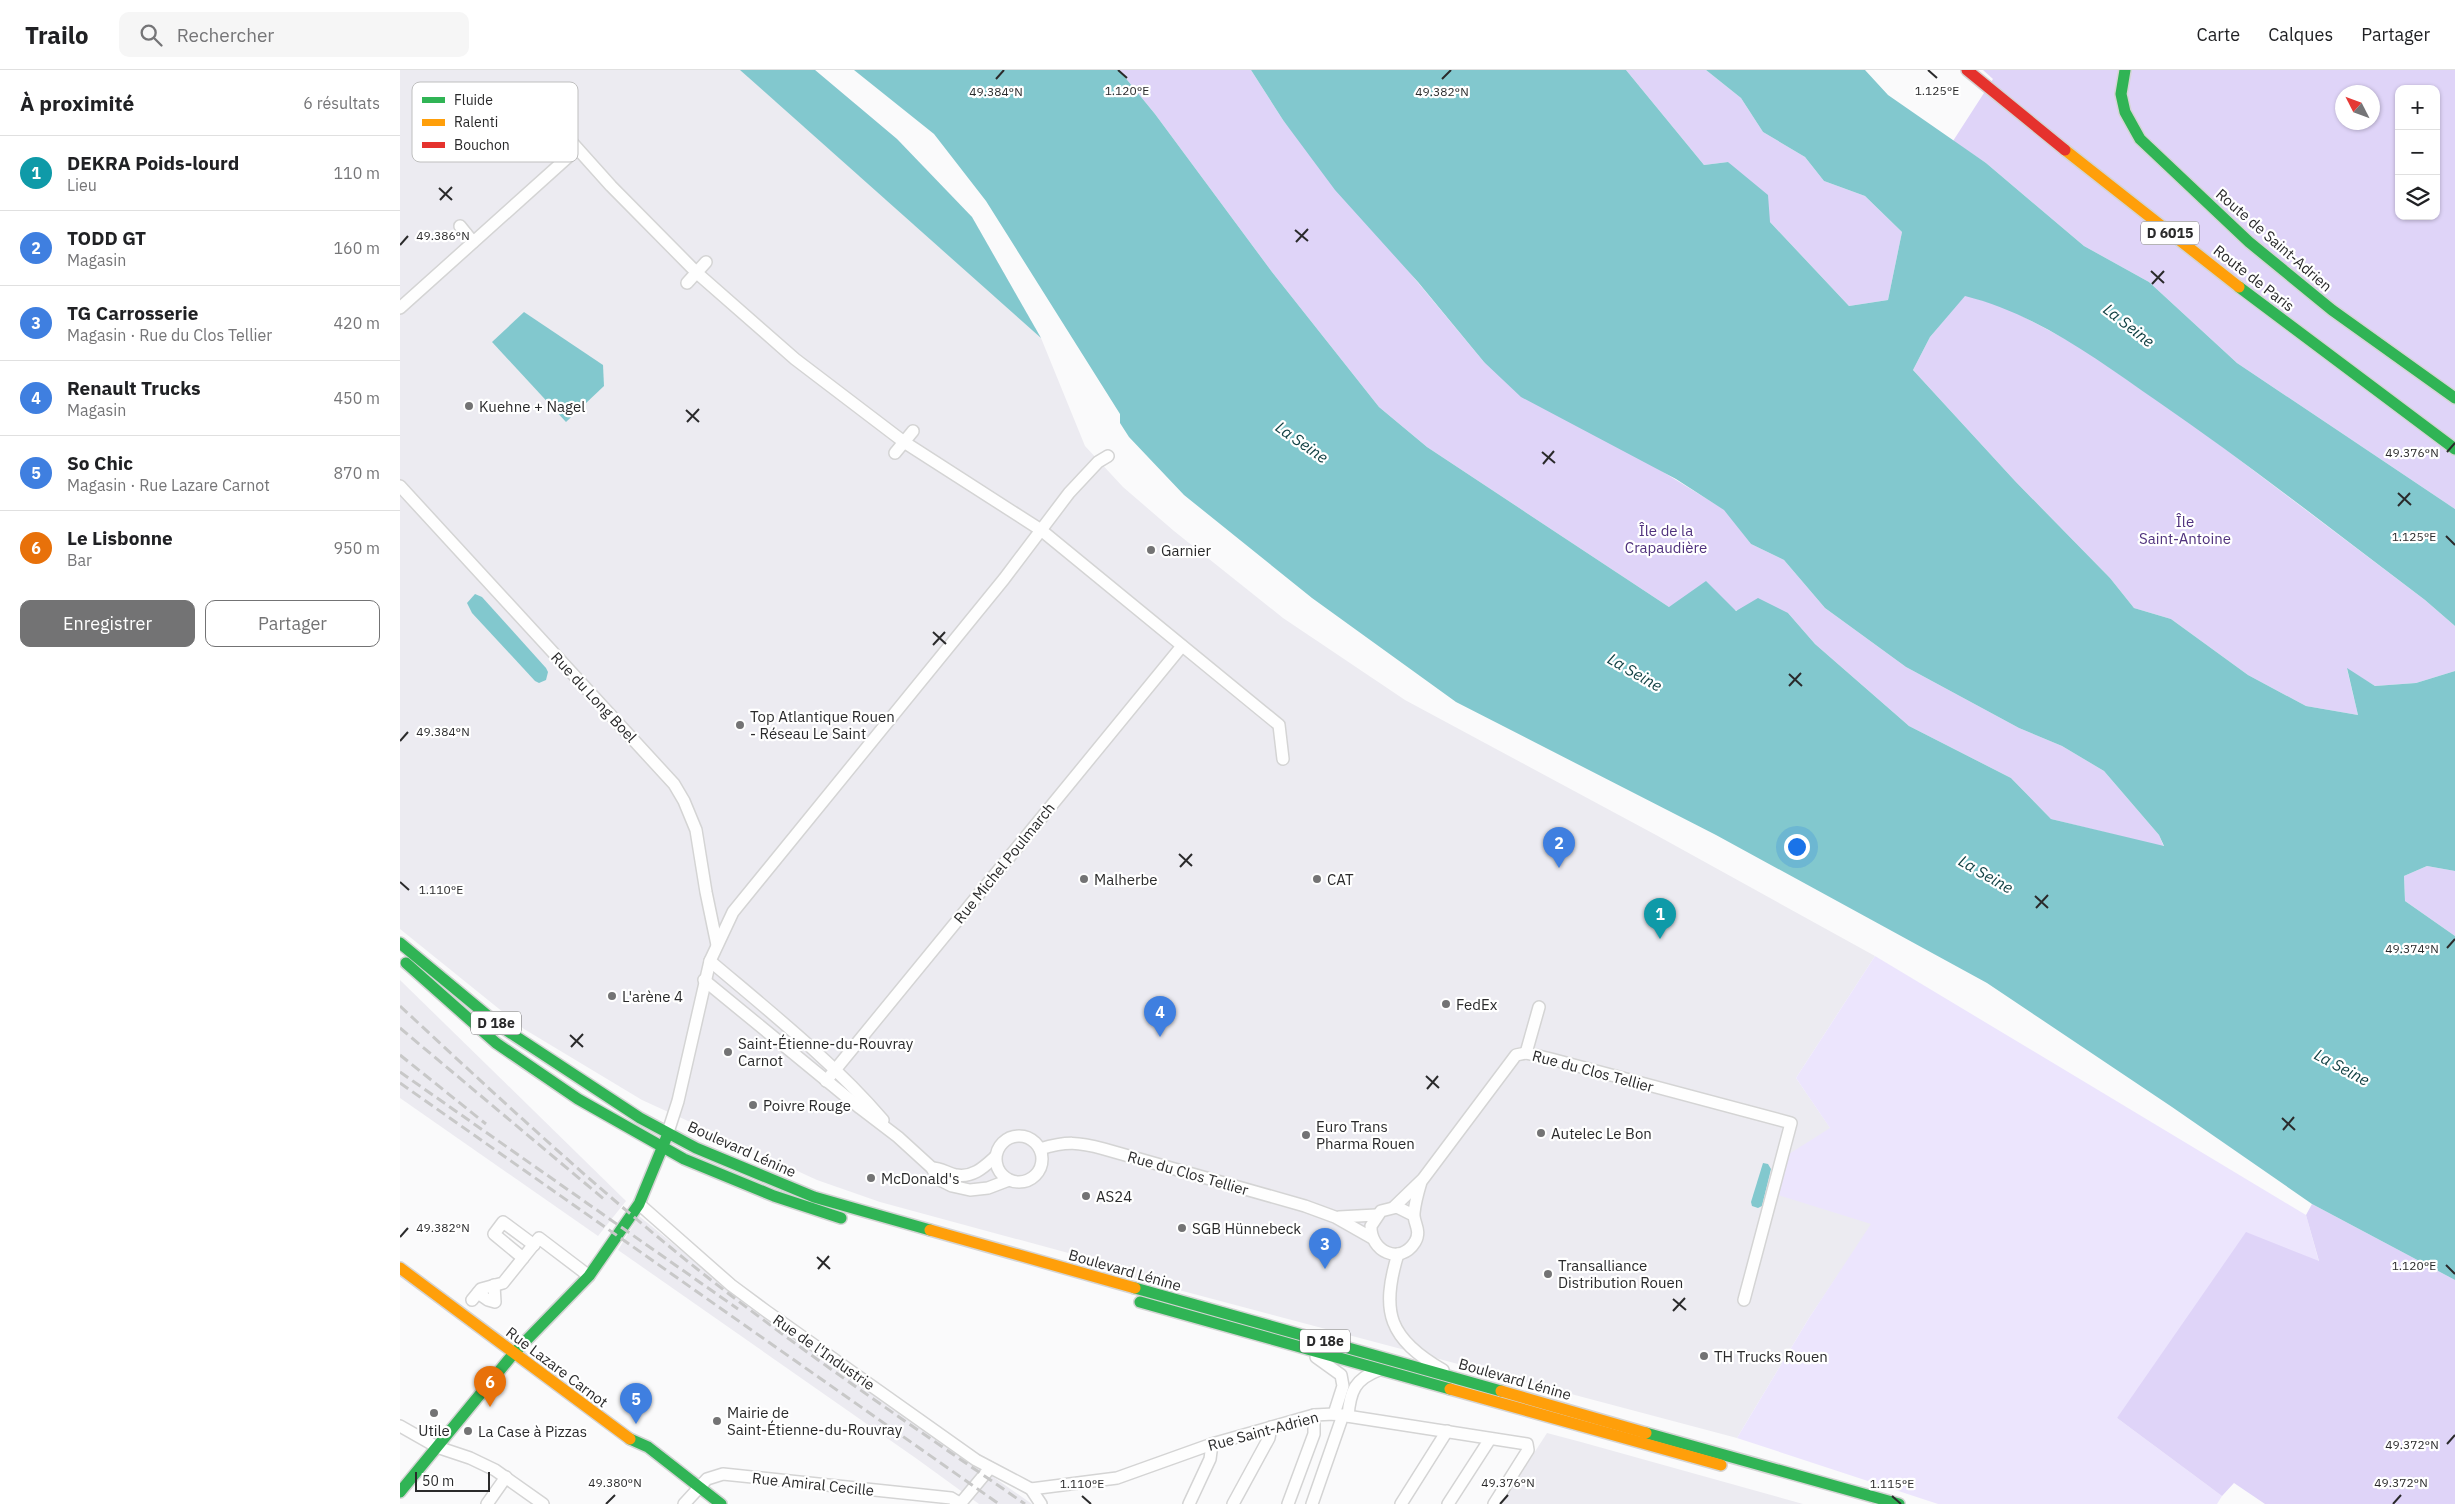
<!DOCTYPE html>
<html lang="fr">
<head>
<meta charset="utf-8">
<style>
	:root { --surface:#fff; --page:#f6f6f6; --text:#202124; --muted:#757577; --line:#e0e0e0; --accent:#737374 }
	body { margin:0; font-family:"IBM Plex Sans",sans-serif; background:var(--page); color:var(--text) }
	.controls { position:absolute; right:15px; top:15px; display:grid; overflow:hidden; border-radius:10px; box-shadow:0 1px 4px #0004 }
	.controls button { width:45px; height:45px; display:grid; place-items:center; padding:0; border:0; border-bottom:1px solid var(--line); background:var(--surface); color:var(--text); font:25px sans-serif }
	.compass { position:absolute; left:1935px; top:15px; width:45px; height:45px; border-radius:50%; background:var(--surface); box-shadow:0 1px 4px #0004; rotate:312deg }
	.scale { position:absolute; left:15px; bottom:12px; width:75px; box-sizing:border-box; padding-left:5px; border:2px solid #2a2a2b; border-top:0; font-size:14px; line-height:18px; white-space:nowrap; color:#2a2a2b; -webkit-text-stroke:4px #fff; paint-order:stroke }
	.you { position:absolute; left:1396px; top:776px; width:18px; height:18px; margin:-12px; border:4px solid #fff; border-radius:50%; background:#1a73e8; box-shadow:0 0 0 8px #1a73e833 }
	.badge { display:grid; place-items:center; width:32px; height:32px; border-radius:50%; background:var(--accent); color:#fff; font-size:16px; font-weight:700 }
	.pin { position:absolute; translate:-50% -41px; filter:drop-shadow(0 1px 2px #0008) }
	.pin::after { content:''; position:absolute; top:26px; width:18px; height:15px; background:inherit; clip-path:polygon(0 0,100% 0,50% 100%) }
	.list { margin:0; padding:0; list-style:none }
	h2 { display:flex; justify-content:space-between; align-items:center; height:65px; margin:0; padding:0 20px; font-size:21px }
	h2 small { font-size:16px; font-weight:400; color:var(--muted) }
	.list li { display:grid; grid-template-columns:32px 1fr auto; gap:15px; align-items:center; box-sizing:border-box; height:75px; padding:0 20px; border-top:1px solid var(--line) }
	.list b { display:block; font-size:19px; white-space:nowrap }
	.list p { margin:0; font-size:16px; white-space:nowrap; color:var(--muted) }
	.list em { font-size:16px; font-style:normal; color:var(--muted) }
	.actions { display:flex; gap:10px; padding:15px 20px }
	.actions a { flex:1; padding:11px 0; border:1px solid var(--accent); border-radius:10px; text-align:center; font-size:18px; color:var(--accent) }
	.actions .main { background:var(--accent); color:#fff }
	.icon { flex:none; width:28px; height:28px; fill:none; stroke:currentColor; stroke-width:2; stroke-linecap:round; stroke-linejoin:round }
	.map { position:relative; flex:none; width:2055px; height:1434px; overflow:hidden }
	header { display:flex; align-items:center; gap:30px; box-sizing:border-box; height:70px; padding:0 25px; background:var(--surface); border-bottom:1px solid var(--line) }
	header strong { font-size:24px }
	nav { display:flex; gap:28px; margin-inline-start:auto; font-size:18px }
	.search { width:350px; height:45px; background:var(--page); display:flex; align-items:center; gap:12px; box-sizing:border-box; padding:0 18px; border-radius:10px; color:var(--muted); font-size:19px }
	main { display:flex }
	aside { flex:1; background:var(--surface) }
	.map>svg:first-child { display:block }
</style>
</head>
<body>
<header>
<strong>Trailo</strong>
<div class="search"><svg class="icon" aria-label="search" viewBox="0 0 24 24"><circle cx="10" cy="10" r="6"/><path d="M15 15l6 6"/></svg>Rechercher</div>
<nav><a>Carte</a><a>Calques</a><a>Partager</a></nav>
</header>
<main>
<aside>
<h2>À proximité<small>6 résultats</small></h2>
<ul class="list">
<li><span class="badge" style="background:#0f9aa8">1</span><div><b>DEKRA Poids-lourd</b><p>Lieu</p></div><em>110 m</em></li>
<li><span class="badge" style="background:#3f7fe0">2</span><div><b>TODD GT</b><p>Magasin</p></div><em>160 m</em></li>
<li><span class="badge" style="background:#3f7fe0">3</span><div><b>TG Carrosserie</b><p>Magasin · Rue du Clos Tellier</p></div><em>420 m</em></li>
<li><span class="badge" style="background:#3f7fe0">4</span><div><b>Renault Trucks</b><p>Magasin</p></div><em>450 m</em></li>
<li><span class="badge" style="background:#3f7fe0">5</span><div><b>So Chic</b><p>Magasin · Rue Lazare Carnot</p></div><em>870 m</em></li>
<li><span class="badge" style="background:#e8710a">6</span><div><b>Le Lisbonne</b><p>Bar</p></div><em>950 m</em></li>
</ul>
<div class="actions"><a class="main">Enregistrer</a><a>Partager</a></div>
</aside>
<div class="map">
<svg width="2055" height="1434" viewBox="0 0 2055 1434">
	<rect width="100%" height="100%" fill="#fafafb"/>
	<!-- built -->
	<g fill="#ecebf1">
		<path d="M0 0H415L497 69 572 147 641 268 685 376 723 417 774 461 883 548 1005 630 1256 765 1475 886 1396 1008 1435 1065 1506 1104 1409 1248 1337 1368 681 1194 683 1187 480 1132 417 1110 242 1030 124 959 0 859Z"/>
		<path d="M0 910 226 1131 198 1166 0 1028Z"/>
		<path d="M239 1146 325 1216 396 1269 632 1434H579L517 1389 218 1180Z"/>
		<path d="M1147 1363 1181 1372 1403 1434H1101Z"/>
	</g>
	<!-- green -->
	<path fill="#ece5fd" d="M1475 886 1906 1145 1919 1192 1717 1348 1822 1426 1817 1434H1538L1337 1368 1409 1248 1471 1154 1378 1125 1389 1084 1430 1058 1396 1008Z"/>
	<!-- forest -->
	<g fill="#dfd4f8" fill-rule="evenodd">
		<path d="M719 0H851L883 50 1084 292 1325 440 1351 474 1384 490 1425 538 1506 597 1619 658 1662 676 1704 701 1759 765 1764 777 1651 749 1611 708 1509 656 1415 574 1388 543 1269 537 1027 377 979 337 872 202 755 44Z"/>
		<path d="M1226 0H1306L1341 28 1363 62 1405 87 1424 111 1465 126 1502 162 1488 230 1449 236 1370 152 1328 92 1304 95Z"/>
		<path d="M1583 0H2055V439L1837 293 1749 212 1684 176 1586 93 1553 71 1593 9ZM1999 19H2036V146H1999ZM1942 22H1972V52H1942Z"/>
		<path d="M1565 225 1607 238 1680 277 1804 363 2025 530 2055 556V601L2016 613 1975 616 1947 599 1958 645 1906 636 1848 605 1771 549 1734 538 1710 508 1615 411 1513 300 1530 267Z"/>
		<path d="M2027 796 2055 801V866L2005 831 2004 806Z"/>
		<path d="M1912 1134 2055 1210V1434H1865L1834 1413 1822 1426 1717 1348 1846 1162 1919 1191 1906 1145Z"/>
	</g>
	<!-- water -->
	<g fill="#82c8ce">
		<path d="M340 0H415L497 69 572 147 641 268Z"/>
		<path d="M454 0H719L755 44 872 202 979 337 1027 377 1269 537 1306 511 1336 541 1358 528 1388 543 1415 574 1509 656 1611 708 1651 749 1764 776 1759 765 1704 701 1662 676 1619 658 1506 597 1425 538 1384 490 1351 474 1324 440 1276 409 1121 327 1084 292 1018 212 935 120 883 50 851 0H1226L1304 95 1328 92 1368 125 1370 152 1449 236 1488 230 1502 162 1465 126 1424 111 1405 87 1363 62 1341 28 1306 0H1465L1488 25 1586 93 1684 176 1749 212 1837 293 2055 439V556L2025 530C1936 463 1849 394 1757 331 1697 289 1637 244 1565 226L1530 267 1513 300 1615 411 1710 508 1734 538 1771 549 1848 605 1906 636 1958 645 1947 598 1975 616 2016 613 2055 601V801L2027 796 2004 806 2005 831 2055 866V1210L1912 1134 1772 1037 1587 913 1316 765 1056 632 912 528 784 425 729 367 720 353V344L586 131 534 64Z"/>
		<path d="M124 242 203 295 204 316 166 352 92 272Z"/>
		<path d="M75 524 82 527 146 598 148 602 146 610 139 613 135 611 72 543 67 533Z"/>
		<path d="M1363 1093 1368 1094 1371 1099 1362 1136 1358 1138 1352 1136 1351 1132Z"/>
	</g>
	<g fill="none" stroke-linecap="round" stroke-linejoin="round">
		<defs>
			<g id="street">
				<path d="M150 48 211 116 297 203 395 289 504 372 641 460 879 655 883 689"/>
				<path d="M157 55 167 46"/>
				<path d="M60 156 73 172"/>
				<path d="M287 213 306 192"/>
				<path d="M0 238 177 79"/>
				<path d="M495 383 513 361"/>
				<path d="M0 416 274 714 284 731 296 760 306 822 317 875"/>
				<path d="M310 891C369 941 432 991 483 1050"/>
				<path d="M304 910 460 1038 498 1067 532 1098 538 1109 552 1116 570 1120 588 1118 609 1110"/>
				<path d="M1126 983 1139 937"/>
				<path d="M426 1011 782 576"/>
				<path d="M268 1062 278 1031 310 891 333 842 604 509 669 423 698 392 708 386"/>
				<circle cx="619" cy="1089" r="23"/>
				<path d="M640 1079C667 1071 678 1072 704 1079L905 1136 935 1147 972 1168"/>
				<path d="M532 1098C541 1098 547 1103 556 1105 573 1108 584 1097 595 1087"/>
				<path d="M239 1134 331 1215 366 1241 576 1390 631 1419 641 1434"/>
				<path d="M994 1137 1023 1109 1116 985 1126 983 1151 989 1391 1053 1344 1230"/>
				<path d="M1013 1145 997 1137 981 1141 971 1156C970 1181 1000 1196 1015 1172 1022 1160 1013 1153 1014 1143 1015 1132 1018 1122 1021 1112"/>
				<path d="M939 1147 976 1145"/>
				<path d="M998 1184C980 1242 989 1269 1043 1300"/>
				<path d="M123 1188 94 1164 103 1152 134 1175"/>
				<path d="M78 1223 88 1230 95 1232 94 1215"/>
				<path d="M72 1230 81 1219 103 1213 139 1168 189 1206"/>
				<path d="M916 1287 941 1305 943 1316 934 1344"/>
				<path d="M948 1346C950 1321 955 1309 979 1300"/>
				<path d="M0 1356 37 1377 70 1388 95 1400 143 1434"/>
				<path d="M631 1419 717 1408 812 1374 914 1345 934 1344 1127 1374 1128 1380 1094 1434"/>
				<path d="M87 1434 106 1407"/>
				<path d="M284 1434 307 1409 323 1404 551 1428 561 1434"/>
				<path d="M560 1434 590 1398"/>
				<path d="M789 1434 810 1389 812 1374"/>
				<path d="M833 1434 869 1368 871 1357"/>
				<path d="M888 1434 914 1364V1345"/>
				<path d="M912 1434 943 1345"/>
				<path d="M1001 1434 1047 1361"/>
				<path d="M1048 1434 1090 1369"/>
			</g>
			<g id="fast">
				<path d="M1725 0 1721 24 1725 42 1740 69 1849 172 1932 240 2055 328"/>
				<path d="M1839 217 2055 379"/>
				<path d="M0 873 100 956 240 1048 296 1078 414 1127 530 1160"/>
				<path d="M6 893 96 973 178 1029 284 1089 374 1126 441 1148"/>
				<path d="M735 1218 1101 1321"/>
				<path d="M740 1232 1050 1319"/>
				<path d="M1246 1363 1499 1434"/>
				<path d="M230 1369 248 1377 321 1434"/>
				<path d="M0 1422 114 1283 189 1206 239 1134 267 1066"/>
			</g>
			<g id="slow">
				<path d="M1665 80 1839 217"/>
				<path d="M530 1160 735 1218"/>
				<path d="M0 1198 230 1369"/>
				<path d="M1050 1319 1321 1395"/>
				<path d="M1101 1321 1246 1363"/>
			</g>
			<path id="jam" d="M1567 0 1665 80"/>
		</defs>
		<!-- street casing -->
		<use href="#street" stroke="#d4d4d4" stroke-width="14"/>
		<!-- fast casing -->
		<use href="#fast" stroke="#d4d4d4" stroke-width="14"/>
		<!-- slow casing -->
		<use href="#slow" stroke="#d4d4d4" stroke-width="14"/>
		<!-- jam casing -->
		<use href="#jam" stroke="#d4d4d4" stroke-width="14"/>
		<!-- street -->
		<use href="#street" stroke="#fefefe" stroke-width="11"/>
		<!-- fast -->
		<use href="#fast" stroke="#30b455" stroke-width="11"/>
		<!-- slow -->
		<use href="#slow" stroke="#ff9f0a" stroke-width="11"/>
		<!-- jam -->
		<use href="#jam" stroke="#e5322d" stroke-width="11"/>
		<!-- rail -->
		<g stroke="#c8c8c8" stroke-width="3" stroke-dasharray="10 5" stroke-linecap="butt">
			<path d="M0 936C101 1030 203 1125 311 1210 412 1289 520 1361 625 1434"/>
			<path d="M0 958 205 1130"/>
			<path d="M0 985 86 1054"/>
			<path d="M0 1002 338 1239"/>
			<path d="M0 1013 599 1434"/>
		</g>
	</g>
	<!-- ticks -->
	<path fill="none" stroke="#2a2a2b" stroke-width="2" d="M718 0 727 8M1528 0 1537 8M596 9 604 0M1042 9 1051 0M39 118 52 130M40 130 52 117M895 160 908 171M896 172 908 159M0 175 8 166M1751 201 1764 213M1752 214 1764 201M286 340 299 352M287 352 299 339M1142 382 1155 393M2047 382 2055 373M1143 394 1154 381M1998 423 2011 435M1998 436 2010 423M2046 466 2055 475M533 562 546 574M533 575 545 562M1389 604 1402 616M1389 616 1401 603M0 671 8 662M779 784 792 796M780 797 792 784M0 812 9 820M1635 826 1648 838M1636 838 1648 825M2047 878 2055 869M170 965 183 977M171 977 183 964M1026 1006 1039 1018M1027 1019 1038 1006M1882 1048 1895 1060M1883 1060 1894 1047M0 1167 8 1158M417 1187 430 1199M2046 1195 2055 1204M418 1199 429 1186M1273 1229 1286 1240M1273 1241 1285 1228M2047 1374 2055 1365M682 1426 691 1434M1492 1426 1501 1434M206 1434 215 1425M1100 1434 1108 1425M1993 1434 2001 1425"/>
	<!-- markers -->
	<g fill="#737374" stroke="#fff" stroke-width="2">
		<circle cx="69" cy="336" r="5"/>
		<circle cx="751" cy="480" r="5"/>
		<circle cx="340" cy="655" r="5"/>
		<circle cx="684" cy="809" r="5"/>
		<circle cx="917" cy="809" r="5"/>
		<circle cx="212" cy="926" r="5"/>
		<circle cx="1046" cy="934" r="5"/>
		<circle cx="328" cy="982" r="5"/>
		<circle cx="353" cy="1035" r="5"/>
		<circle cx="1141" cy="1063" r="5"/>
		<circle cx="906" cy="1065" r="5"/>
		<circle cx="471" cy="1108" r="5"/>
		<circle cx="686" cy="1126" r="5"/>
		<circle cx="782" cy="1158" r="5"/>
		<circle cx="1148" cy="1204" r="5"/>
		<circle cx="1304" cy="1286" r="5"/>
		<circle cx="34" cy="1343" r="5"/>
		<circle cx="317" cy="1351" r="5"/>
		<circle cx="68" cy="1361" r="5"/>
	</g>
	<g text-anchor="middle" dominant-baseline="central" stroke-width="4.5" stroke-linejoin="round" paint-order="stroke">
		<!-- shield labels -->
		<g fill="#fff" stroke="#6a6a6b" stroke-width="1">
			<rect x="1741" y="151.5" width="58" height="23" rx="4"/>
			<rect x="71" y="941.5" width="50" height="23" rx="4"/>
			<rect x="900" y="1259.5" width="50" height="23" rx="4"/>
		</g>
		<g font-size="14" font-weight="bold" fill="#2a2a2b">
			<text x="1770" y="163">D 6015</text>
			<text x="96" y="953">D 18e</text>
			<text x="925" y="1271">D 18e</text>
		</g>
		<!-- street labels -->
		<g font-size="15" fill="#2a2a2b" stroke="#fff">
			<text transform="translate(1874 170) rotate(41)">Route de Saint-Adrien</text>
			<text transform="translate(1854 208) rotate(38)">Route de Paris</text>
			<text transform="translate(194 627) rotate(47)">Rue du Long Boel</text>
			<text transform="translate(604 793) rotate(-51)">Rue Michel Poulmarch</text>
			<text transform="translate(1193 1001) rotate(15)">Rue du Clos Tellier</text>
			<text transform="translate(342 1079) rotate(24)">Boulevard Lénine</text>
			<text transform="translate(788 1103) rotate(16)">Rue du Clos Tellier</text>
			<text transform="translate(725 1200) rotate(16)">Boulevard Lénine</text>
			<text transform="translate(424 1282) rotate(35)">Rue de l'Industrie</text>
			<text transform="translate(157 1297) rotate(37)">Rue Lazare Carnot</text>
			<text transform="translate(1115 1309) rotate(16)">Boulevard Lénine</text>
			<text transform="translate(863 1361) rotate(-15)">Rue Saint-Adrien</text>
			<text transform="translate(413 1414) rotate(6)">Rue Amiral Cecille</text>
		</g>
		<!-- poi labels -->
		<g font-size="15" fill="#2a2a2b" stroke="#fff" text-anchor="start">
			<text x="79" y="336">Kuehne + Nagel</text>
			<text x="761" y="480">Garnier</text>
			<text x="350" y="646">Top Atlantique Rouen<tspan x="350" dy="17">- Réseau Le Saint</tspan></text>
			<text x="694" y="809">Malherbe</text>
			<text x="927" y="809">CAT</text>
			<text x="222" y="926">L'arène 4</text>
			<text x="1056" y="934">FedEx</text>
			<text x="338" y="973">Saint-Étienne-du-Rouvray<tspan x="338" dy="17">Carnot</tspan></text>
			<text x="363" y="1035">Poivre Rouge</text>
			<text x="916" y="1056">Euro Trans<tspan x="916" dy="17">Pharma Rouen</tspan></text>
			<text x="1151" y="1063">Autelec Le Bon</text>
			<text x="481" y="1108">McDonald's</text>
			<text x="696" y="1126">AS24</text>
			<text x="792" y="1158">SGB Hünnebeck</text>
			<text x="1158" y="1195">Transalliance<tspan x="1158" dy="17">Distribution Rouen</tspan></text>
			<text x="1314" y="1286">TH Trucks Rouen</text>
			<text x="327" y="1342">Mairie de<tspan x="327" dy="17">Saint-Étienne-du-Rouvray</tspan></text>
			<text x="34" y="1360" text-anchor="middle">Utile</text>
			<text x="78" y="1361">La Case à Pizzas</text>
		</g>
		<!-- park labels -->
		<g font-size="15" fill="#50327d" stroke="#fff">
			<text x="1785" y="451">Île<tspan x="1785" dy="17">Saint-Antoine</tspan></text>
			<text x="1266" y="460">Île de la<tspan x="1266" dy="17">Crapaudière</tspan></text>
		</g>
		<!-- water labels -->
		<g font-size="16" font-style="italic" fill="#124144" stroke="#fff">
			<text transform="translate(1729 255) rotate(38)">La Seine</text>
			<text transform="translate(902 372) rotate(35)">La Seine</text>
			<text transform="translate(1235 602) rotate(30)">La Seine</text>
			<text transform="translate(1586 804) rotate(30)">La Seine</text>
			<text transform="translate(1942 997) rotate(28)">La Seine</text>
		</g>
	</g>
	<!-- legend -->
	<rect x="12" y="12" width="166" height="80" rx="8" fill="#fff" stroke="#bfbfbf" stroke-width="1"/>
	<rect x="22" y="27" width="23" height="6" fill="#30b455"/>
	<rect x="22" y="49" width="23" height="7" fill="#ff9f0a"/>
	<rect x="22" y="72" width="23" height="6" fill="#e5322d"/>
	<g font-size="14" fill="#2a2a2b">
		<text x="54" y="35">Fluide</text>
		<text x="54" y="57">Ralenti</text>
		<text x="54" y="80">Bouchon</text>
	</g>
	<g font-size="12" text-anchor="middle" fill="#2a2a2b" stroke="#fff" stroke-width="4.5" stroke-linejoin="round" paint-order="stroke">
		<text x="727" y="25">1.120°E</text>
		<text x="1537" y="25">1.125°E</text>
		<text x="596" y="26">49.384°N</text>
		<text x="1042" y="26">49.382°N</text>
		<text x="43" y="170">49.386°N</text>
		<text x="2012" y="387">49.376°N</text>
		<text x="2014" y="471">1.125°E</text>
		<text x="43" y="666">49.384°N</text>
		<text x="41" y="824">1.110°E</text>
		<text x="2012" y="883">49.374°N</text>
		<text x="43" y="1162">49.382°N</text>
		<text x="2014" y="1200">1.120°E</text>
		<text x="2012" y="1379">49.372°N</text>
		<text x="215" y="1417">49.380°N</text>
		<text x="1108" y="1417">49.376°N</text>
		<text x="2001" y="1417">49.372°N</text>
		<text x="682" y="1418">1.110°E</text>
		<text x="1492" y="1418">1.115°E</text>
	</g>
</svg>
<div class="controls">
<button>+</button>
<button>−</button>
<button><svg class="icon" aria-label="layers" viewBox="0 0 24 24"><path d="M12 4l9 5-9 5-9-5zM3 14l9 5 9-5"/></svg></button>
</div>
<svg class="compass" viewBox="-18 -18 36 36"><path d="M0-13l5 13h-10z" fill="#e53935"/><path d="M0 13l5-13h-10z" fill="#757577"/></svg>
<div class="scale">50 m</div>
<div class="you"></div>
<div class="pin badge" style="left:1260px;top:869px;background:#0f9aa8">1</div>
<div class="pin badge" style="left:1159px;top:798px;background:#3f7fe0">2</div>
<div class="pin badge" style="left:925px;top:1199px;background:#3f7fe0">3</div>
<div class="pin badge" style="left:760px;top:967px;background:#3f7fe0">4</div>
<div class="pin badge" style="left:236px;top:1354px;background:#3f7fe0">5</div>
<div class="pin badge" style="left:90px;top:1337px;background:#e8710a">6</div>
</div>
</main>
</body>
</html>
